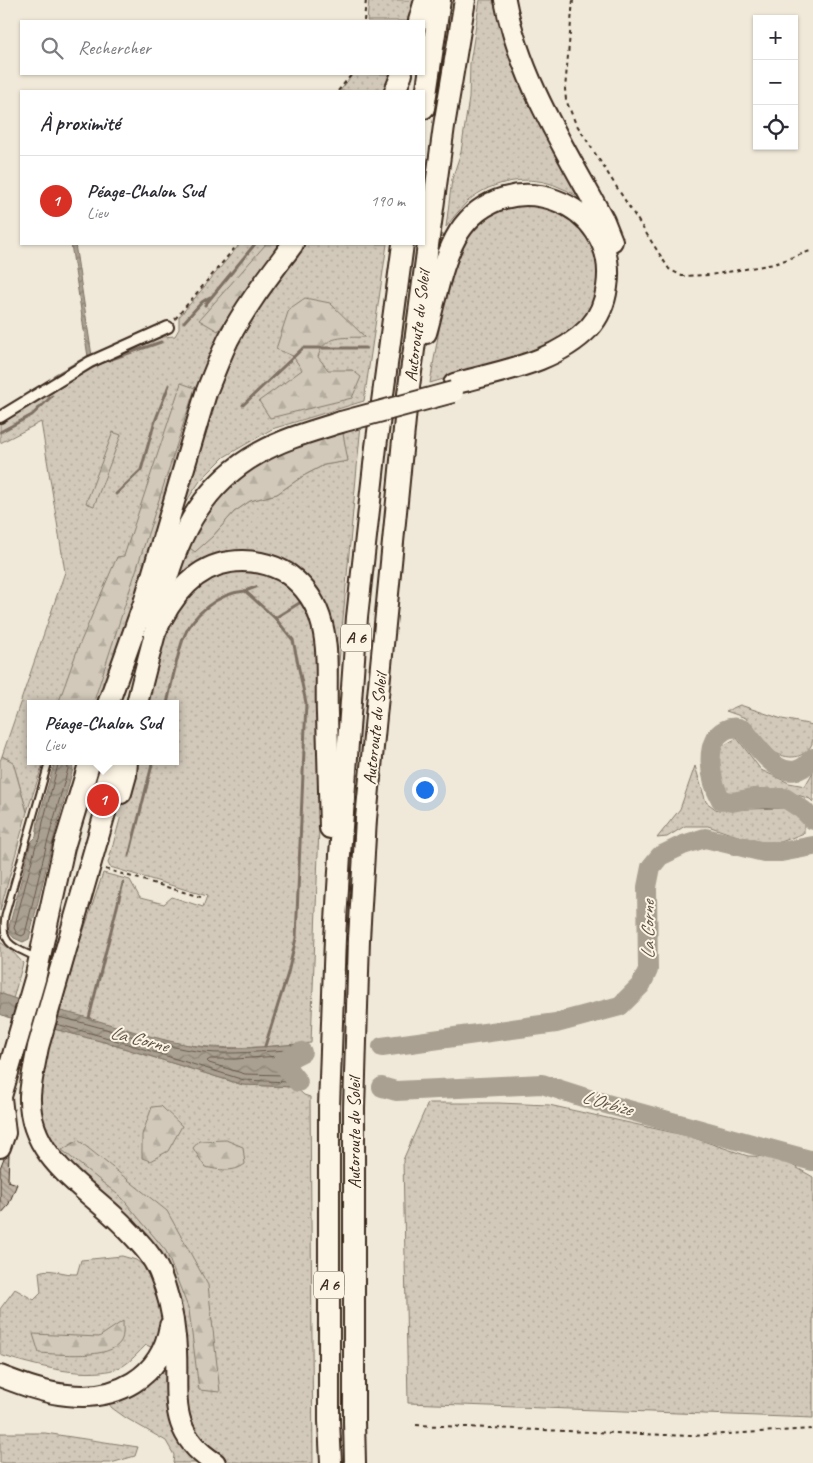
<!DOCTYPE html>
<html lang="fr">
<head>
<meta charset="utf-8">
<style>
	:root { --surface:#fff; --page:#f7f7f7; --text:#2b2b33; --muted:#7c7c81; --line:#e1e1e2; --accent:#d93025 }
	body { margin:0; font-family:Caveat,sans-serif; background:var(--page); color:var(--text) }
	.controls { position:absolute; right:15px; top:15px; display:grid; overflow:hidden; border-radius:0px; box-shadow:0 1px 4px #0004 }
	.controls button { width:45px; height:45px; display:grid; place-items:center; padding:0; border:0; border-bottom:1px solid var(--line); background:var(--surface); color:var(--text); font:25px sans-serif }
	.you { position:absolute; left:424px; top:789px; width:18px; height:18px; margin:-12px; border:4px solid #fff; border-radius:50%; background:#1a73e8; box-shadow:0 0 0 8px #1a73e833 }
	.badge { display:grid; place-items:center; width:32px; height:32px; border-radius:50%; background:var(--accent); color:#fff; font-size:16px; font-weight:700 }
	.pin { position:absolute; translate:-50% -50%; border:2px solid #fff; box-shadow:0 1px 5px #0006 }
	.popup { position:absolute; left:27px; top:700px; width:152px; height:65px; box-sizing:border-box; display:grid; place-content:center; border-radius:0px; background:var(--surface); filter:drop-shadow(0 1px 4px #0005); font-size:16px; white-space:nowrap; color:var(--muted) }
	.popup b { font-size:19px; color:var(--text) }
	.popup::after { content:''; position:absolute; left:50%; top:100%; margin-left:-10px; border:10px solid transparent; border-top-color:var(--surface) }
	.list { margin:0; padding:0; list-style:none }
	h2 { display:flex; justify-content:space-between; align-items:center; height:65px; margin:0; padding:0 20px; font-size:21px }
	h2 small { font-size:16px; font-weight:400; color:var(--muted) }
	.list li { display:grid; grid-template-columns:32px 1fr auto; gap:15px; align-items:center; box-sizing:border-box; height:90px; padding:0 20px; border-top:1px solid var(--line) }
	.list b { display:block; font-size:19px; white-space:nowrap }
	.list p { margin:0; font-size:16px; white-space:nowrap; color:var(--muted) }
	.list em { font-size:16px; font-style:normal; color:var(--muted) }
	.icon { flex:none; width:28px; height:28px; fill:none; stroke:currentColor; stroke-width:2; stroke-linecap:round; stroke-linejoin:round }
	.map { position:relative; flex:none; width:813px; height:1463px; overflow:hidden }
	.search { position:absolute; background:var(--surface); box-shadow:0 1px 4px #0004; left:20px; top:20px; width:405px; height:55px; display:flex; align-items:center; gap:12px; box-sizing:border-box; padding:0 18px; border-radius:0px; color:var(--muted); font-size:19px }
	.panel { position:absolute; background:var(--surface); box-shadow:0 1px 4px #0004; left:20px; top:90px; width:405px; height:155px; border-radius:0px }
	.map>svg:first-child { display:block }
</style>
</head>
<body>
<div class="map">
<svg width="813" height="1463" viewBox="0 0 813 1463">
	<defs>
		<pattern id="grass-dots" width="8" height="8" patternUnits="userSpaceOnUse" patternTransform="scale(1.25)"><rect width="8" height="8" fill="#d2c9ba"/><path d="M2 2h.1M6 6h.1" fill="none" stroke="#b5ad9f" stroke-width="1.8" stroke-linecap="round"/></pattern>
		<pattern id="forest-firs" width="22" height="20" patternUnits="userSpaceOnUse" patternTransform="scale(1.25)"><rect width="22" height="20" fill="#d2c9ba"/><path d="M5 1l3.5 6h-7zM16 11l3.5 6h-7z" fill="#b5ad9f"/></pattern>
		<pattern id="water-waves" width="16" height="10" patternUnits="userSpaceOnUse" patternTransform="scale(1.25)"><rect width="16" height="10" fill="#aaa091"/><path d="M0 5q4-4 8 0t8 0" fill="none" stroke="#8c8376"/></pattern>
		<pattern id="building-back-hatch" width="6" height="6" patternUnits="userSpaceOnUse" patternTransform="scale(1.25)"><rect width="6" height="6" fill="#beb3a4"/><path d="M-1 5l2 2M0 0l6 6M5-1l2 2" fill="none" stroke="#9c9285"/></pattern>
	</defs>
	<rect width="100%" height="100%" fill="#f0e9d9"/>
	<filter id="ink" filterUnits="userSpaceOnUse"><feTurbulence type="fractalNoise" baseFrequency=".02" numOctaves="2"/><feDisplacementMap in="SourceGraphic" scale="10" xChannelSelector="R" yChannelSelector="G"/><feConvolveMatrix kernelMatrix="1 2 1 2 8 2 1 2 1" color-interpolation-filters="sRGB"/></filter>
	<g filter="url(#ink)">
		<!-- grass -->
		<g fill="url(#grass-dots)" stroke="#867a6c">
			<path d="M369 0H415L411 21H367Z"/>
			<path d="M480 0H494L590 204C580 198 570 191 559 187 531 174 492 180 468 201 460 209 453 218 446 227L452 179 461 152 469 98 470 63Z"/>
			<path d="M353 74H394L384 91H340Z"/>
			<path d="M509 203 554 205 577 220 593 240 600 260 596 302 588 318 570 336 541 350 430 383 448 277 454 257 476 222Z"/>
			<path d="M240 244H286L248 297 146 563 99 704H31V761H44L27 812 13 763 2 756 65 572 41 422 0 443V420L103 358 162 337 175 336 179 329V317Z"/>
			<path d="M299 244H387L364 401 272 429 224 457 200 481 180 511 230 347Z"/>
			<path d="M361 424 335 705 326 614 267 558 172 591 188 538 212 537 234 512 250 501 277 494 303 476 324 465 347 461 342 428Z"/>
			<path d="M219 569 264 571 291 586 306 602 317 627 321 773 311 1043C266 1047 221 1051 176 1043 136 1035 97 1020 57 1011L103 873 130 880 140 898 164 904 172 897 203 907 207 896 110 867 108 863 136 761H176V704H148L166 624 177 603Z"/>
			<path d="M740 705 782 719 813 725C813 730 813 739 812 744 803 762 783 759 769 749 759 742 752 728 746 718L726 711Z"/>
			<path d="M737 738 761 770 789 783 805 786 813 772V802L810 799 783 790 728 793 718 774 719 748Z"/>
			<path d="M695 766 706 802 717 810 783 808 795 813 804 824V833L781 842H761L731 834 708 826H685L667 837 657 838 680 809Z"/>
			<path d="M0 942 10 949 23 963 13 999 0 993Z"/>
			<path d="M51 1028 104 1042 243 1085 295 1087 304 1095 310 1097 313 1463H243L228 1461 209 1451 194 1437 183 1387V1321L166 1266 65 1164 41 1123 36 1092Z"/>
			<path d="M428 1103H498L549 1105 688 1136 748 1156 775 1157 785 1161 813 1177V1418L408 1403 403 1160Z"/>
			<path d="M122 1256 136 1260 150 1271 158 1291 165 1323 156 1349 146 1345C139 1352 131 1361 123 1366 91 1382 32 1365 0 1355V1309L15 1289 34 1300 41 1293 39 1272C50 1267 64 1275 77 1274L81 1260Z"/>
			<path d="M169 1352 203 1463H173L174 1455 166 1441 126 1418 112 1408 108 1403 137 1391 159 1373Z"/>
			<path d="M0 1433H45L138 1447 135 1456 111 1463H0Z"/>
		</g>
		<!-- forest -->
		<g fill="url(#forest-firs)" stroke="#867a6c">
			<path d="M266 244H282L218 331 199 320Z"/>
			<path d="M305 298 330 303 365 337C345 338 324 334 318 357L328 370H352L361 377 352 398 270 418 259 401 302 370 293 356 276 349 289 309Z"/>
			<path d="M181 383 195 388 93 704H58L78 648 117 557 124 556Z"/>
			<path d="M342 428 348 461 324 465 303 476 277 494 250 501 234 512 212 537 195 552 187 546 227 479 276 451Z"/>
			<path d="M113 432 121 435 94 506 86 503Z"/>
			<path d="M2 756 13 762 27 812 0 911V761Z"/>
			<path d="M161 1106 182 1126 168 1151 150 1161 142 1158V1135L152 1107Z"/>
			<path d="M78 1140 167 1211 208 1285 220 1392 199 1390 189 1310 166 1251 122 1198 62 1150Z"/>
			<path d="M226 1140 243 1147 245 1164C233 1173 219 1170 205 1167L193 1148 199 1141Z"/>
			<path d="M123 1321C123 1327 124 1336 121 1341 111 1360 58 1354 39 1353L33 1334 99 1337Z"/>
		</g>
		<!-- water -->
		<g fill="url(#water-waves)" stroke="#7e7163">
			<path d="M71 244H75L92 356 88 357Z"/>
			<path d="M55 761 72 762 73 769 51 848 29 939 23 942 14 938 8 931 31 842 36 837 38 821Z"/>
			<path d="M0 993C26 1004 54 1009 81 1016 122 1027 161 1042 203 1047 235 1051 267 1046 299 1044L295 1087 243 1085 104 1042 7 1017 0 1014Z"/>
		</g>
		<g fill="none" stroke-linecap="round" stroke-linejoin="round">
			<!-- shore -->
			<g stroke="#67594c" stroke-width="1">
				<path d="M59 761 43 822 40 839 36 845 14 928 17 934 22 936 25 934 46 847 68 769 67 761"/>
				<path d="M56 1024 105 1037 244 1080 288 1082 290 1080 293 1052 291 1050C262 1051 233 1055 203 1052 154 1046 107 1027 58 1017"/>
				<path d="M284 1056 286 1059 285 1073 283 1075 245 1074 209 1063 207 1061 210 1059H235Z"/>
			</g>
			<!-- stream -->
			<g stroke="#7e7163" stroke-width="3">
				<path d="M205 305 255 244"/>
				<path d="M184 322 202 302 210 297"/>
				<path d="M54 376 89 356"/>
				<path d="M62 385 100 363 161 342"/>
				<path d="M243 405 303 348H366"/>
				<path d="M0 432 32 415 52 396"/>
				<path d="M116 494 141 470 154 424 169 385"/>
				<path d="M256 587 245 591 275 618 301 602"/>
				<path d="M167 704C172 682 176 660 183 639 192 614 219 593 245 591"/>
				<path d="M129 856 153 761"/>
				<path d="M89 1018 123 883"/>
				<path d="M265 1046 288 973 296 938 306 703 293 640 275 618"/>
			</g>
			<!-- river -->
			<g stroke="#aaa091" stroke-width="20">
				<path d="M813 758C786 792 760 750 744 730 738 727 731 727 725 730 702 742 711 782 721 800L732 802 753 798H785L803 810 813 820"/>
				<path d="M382 1047 556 1023 620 1006 641 985 648 970 647 887 651 867 660 856 683 845 705 838 764 852H781L813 846"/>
				<path d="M282 1062 298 1082"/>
				<path d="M282 1062 302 1052"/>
				<path d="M382 1087 396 1091 542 1084 592 1100 813 1161"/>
			</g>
		</g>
		<!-- building -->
		<g fill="url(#building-back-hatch)" stroke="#3b2a1e">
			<path d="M93 793 96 797 100 800 106 801 111 798 117 804 122 805 119 817 116 816 117 811 114 805 109 802H102L96 805 94 810 88 808Z"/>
			<path d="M9 1154 8 1181 17 1184 8 1206 0 1215V1168L4 1158Z"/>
		</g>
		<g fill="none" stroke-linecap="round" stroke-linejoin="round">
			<!-- motorway-tunnel -->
			<g stroke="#ccc3b4" stroke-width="20" stroke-dasharray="20 10" stroke-linecap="butt">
				<path d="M98 811 104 789"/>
				<path d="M114 816 121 793"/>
			</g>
			<defs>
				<path id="service" d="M35 957C13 947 0 944 5 916L49 761"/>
				<path id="minor" d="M0 417 90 362 168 327"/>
				<g id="motorway">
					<path d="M505 0C520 80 566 150 604 221L612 241"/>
					<path d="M419 21 425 0"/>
					<path d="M395 91 402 74"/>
					<path d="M424 108 440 0"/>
					<path d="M426 333C435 302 442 259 459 232 506 160 620 201 607 287 605 302 599 317 589 328 554 364 499 371 454 384"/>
					<path d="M154 635C168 603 191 567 230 562 249 559 271 563 288 574 336 609 325 663 327 714 328 752 329 790 330 828"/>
					<path d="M108 704 144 603 206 393C213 375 220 357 228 340 246 305 270 275 293 244"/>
					<path d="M137 704C142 682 148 660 154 637 157 621 159 605 164 589 179 532 206 482 259 453 285 438 313 431 341 422"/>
					<path d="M104 789 110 770 114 761"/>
					<path d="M121 793 126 775 127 761"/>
					<path d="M105 813 38 1047C35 1063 31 1079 30 1096 28 1158 86 1187 124 1226 137 1240 151 1253 159 1271 168 1292 173 1314 175 1337 181 1388 162 1430 215 1463"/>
					<path d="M0 1100 35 979 64 847 90 761"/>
					<path d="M0 1147 5 1133 1 1098"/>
					<path d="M0 1376C21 1384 44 1393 67 1395 116 1401 161 1378 170 1326"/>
					<path d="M331 1463 329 1421V1107L335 938 340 855 357 617 376 447 403 244"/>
					<path d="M355 1463 354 1421V1109L359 939 366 819 406 409 444 126 465 0"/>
				</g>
			</defs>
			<!-- service casing -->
			<use href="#service" stroke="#3b2a1e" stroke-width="9"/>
			<!-- minor casing -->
			<use href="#minor" stroke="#3b2a1e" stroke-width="14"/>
			<!-- motorway casing -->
			<use href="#motorway" stroke="#3b2a1e" stroke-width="24"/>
			<!-- path -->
			<g stroke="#3b2a1e" stroke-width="2" stroke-dasharray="4 4" stroke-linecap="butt">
				<path d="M573 0 565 89 566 100 575 122 669 269 682 276 710 275 774 264 813 250"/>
				<path d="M364 21 366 0"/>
				<path d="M338 91 352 74"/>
				<path d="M175 319 238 244"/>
				<path d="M105 869 204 898"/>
				<path d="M416 1425 691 1436 813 1429"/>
			</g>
			<!-- service -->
			<use href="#service" stroke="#fcf5e5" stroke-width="5"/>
			<!-- minor -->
			<use href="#minor" stroke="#fcf5e5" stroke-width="10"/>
			<!-- motorway -->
			<use href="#motorway" stroke="#fcf5e5" stroke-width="20"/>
			<defs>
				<path id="motorway-bridge" d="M341 422 453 392"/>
			</defs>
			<!-- motorway-bridge casing -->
			<use href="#motorway-bridge" stroke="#3b2a1e" stroke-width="24" stroke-linecap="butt"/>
			<!-- motorway-bridge -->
			<use href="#motorway-bridge" stroke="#fcf5e5" stroke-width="20"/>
		</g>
	</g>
	<g text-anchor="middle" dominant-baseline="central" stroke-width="4" stroke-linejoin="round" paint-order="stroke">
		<!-- shield labels -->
		<g fill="#fcf5e5" stroke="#75675a" stroke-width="1">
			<rect x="341" y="624.5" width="30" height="27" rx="4"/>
			<rect x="314" y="1271.5" width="30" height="27" rx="4"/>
		</g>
		<g font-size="16" font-weight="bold" fill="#3b2a1e">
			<text x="356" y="638">A 6</text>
			<text x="329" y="1285">A 6</text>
		</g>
		<!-- street labels -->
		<g font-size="18" fill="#3b2a1e" stroke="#fcf5e5">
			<text transform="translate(417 326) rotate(-83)">Autoroute du Soleil</text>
			<text transform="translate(375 729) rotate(-84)">Autoroute du Soleil</text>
			<text transform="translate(354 1133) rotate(-90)">Autoroute du Soleil</text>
		</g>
		<!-- water labels -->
		<g font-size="19" font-style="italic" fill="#625346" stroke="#fcf5e5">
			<text transform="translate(648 930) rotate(-90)">La Corne</text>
			<text transform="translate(139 1039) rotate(14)">La Corne</text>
			<text transform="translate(607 1103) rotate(16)">L'Orbize</text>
		</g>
	</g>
</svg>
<div class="controls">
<button>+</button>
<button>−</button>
<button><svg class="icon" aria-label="locate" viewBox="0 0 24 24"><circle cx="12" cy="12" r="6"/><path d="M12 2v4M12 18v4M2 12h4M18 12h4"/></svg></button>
</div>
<div class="you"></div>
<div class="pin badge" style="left:103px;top:800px">1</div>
<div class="popup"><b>Péage-Chalon Sud</b>Lieu</div>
<div class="search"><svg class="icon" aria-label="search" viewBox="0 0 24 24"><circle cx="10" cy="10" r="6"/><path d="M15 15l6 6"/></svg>Rechercher</div>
<section class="panel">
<h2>À proximité<small></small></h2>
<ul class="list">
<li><span class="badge">1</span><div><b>Péage-Chalon Sud</b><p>Lieu</p></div><em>190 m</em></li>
</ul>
</section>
</div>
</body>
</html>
